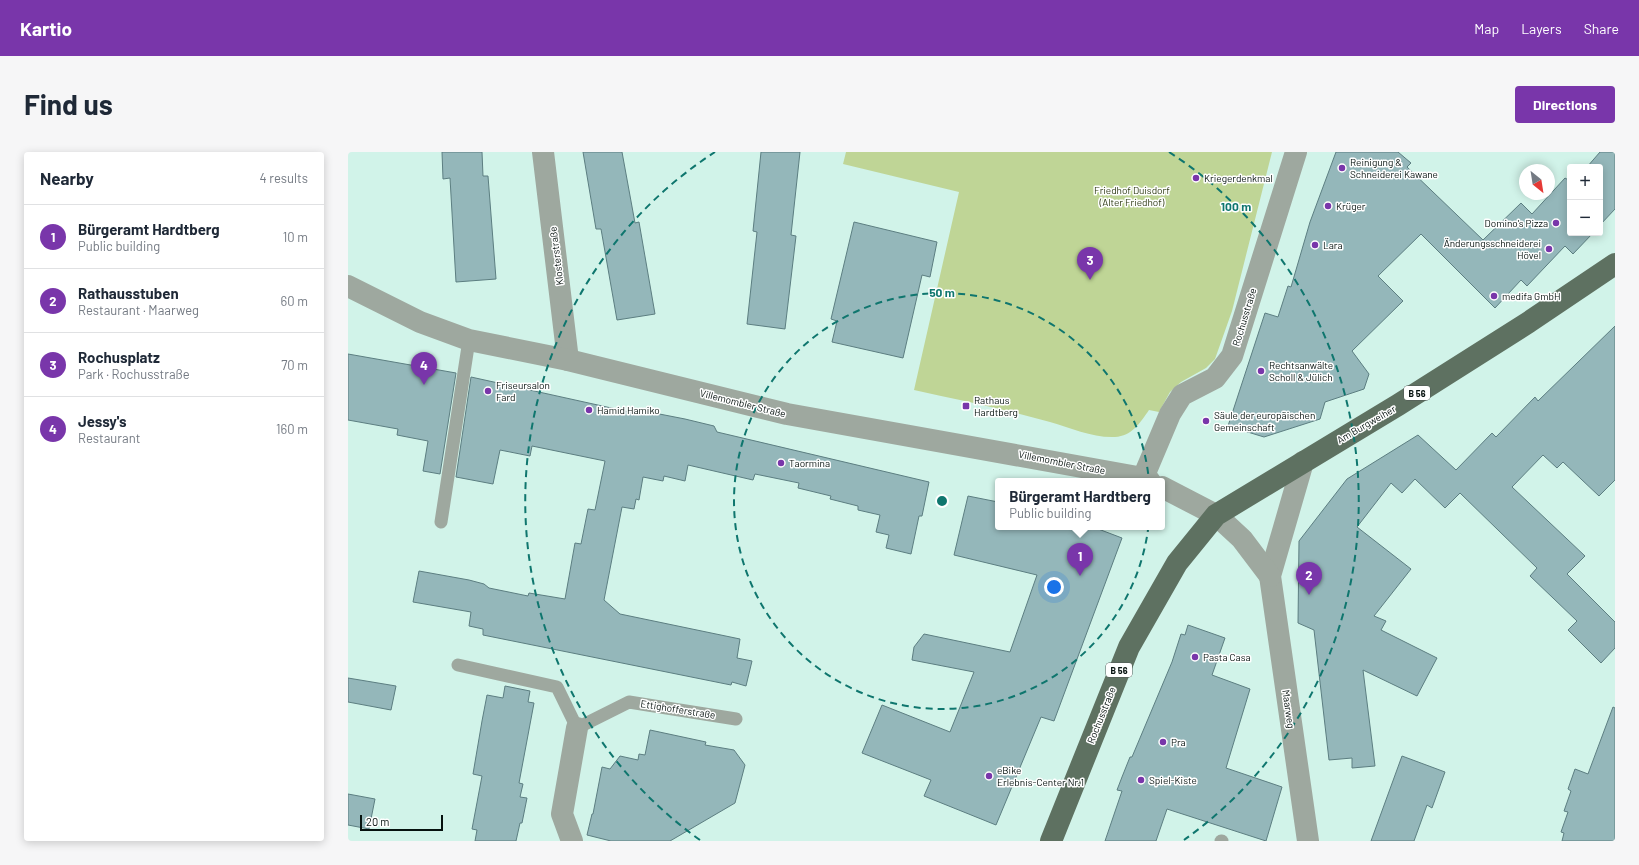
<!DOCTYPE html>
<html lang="en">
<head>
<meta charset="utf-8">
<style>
	:root { --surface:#fff; --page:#f6f6f7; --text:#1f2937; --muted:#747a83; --line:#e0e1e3; --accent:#7936aa }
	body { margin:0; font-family:Barlow,sans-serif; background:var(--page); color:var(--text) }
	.controls { position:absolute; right:12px; top:12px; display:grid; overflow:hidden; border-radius:4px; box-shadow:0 2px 10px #0003 }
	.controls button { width:36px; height:36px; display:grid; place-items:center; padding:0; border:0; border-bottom:1px solid var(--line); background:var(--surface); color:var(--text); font:20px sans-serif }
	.compass { position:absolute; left:1171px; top:12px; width:36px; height:36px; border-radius:50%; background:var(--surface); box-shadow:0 2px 10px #0003; rotate:150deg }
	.scale { position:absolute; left:12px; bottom:10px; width:83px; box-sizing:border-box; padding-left:4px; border:2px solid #06120f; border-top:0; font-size:11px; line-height:14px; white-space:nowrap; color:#06120f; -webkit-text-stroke:3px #fff; paint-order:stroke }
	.you { position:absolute; left:706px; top:435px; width:14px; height:14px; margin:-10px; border:3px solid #fff; border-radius:50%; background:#1a73e8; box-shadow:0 0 0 6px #1a73e833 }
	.badge { display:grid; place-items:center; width:26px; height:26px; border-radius:50%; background:var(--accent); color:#fff; font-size:13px; font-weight:700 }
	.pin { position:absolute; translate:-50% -33px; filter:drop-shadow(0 1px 2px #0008) }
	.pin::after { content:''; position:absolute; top:21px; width:14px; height:12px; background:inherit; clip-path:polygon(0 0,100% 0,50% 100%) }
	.popup { position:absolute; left:647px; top:326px; width:170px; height:52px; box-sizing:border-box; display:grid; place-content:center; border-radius:4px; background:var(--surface); filter:drop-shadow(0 1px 3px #0005); font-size:13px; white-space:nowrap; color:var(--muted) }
	.popup b { font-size:15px; color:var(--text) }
	.popup::after { content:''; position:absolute; left:50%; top:100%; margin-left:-8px; border:8px solid transparent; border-top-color:var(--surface) }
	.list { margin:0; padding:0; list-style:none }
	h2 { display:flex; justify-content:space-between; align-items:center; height:52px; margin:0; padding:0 16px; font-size:17px }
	h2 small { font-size:13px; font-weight:400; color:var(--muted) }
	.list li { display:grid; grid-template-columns:26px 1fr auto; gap:12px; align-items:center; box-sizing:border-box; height:64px; padding:0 16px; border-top:1px solid var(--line) }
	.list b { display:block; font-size:15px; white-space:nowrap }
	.list p { margin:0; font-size:13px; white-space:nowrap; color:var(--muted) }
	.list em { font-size:13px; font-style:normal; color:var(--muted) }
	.map { position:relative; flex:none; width:1267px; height:689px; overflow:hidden; border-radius:4px }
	header { display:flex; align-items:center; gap:24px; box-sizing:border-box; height:56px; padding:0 20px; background:var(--accent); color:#fff }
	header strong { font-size:19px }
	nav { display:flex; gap:22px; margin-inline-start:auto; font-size:14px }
	.intro { display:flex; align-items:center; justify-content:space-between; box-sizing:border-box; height:96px; padding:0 24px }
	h1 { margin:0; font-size:28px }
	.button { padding:10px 18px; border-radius:4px; background:var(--accent); color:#fff; font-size:14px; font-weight:700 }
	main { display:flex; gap:24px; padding:0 24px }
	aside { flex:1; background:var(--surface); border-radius:4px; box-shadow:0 2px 10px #0003 }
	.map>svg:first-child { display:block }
</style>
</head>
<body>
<header>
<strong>Kartio</strong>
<nav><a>Map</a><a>Layers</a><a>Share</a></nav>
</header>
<div class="intro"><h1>Find us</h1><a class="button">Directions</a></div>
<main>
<aside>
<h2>Nearby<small>4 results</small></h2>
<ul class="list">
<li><span class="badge">1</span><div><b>Bürgeramt Hardtberg</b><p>Public building</p></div><em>10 m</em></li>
<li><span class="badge">2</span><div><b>Rathausstuben</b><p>Restaurant · Maarweg</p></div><em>60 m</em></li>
<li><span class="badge">3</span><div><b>Rochusplatz</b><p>Park · Rochusstraße</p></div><em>70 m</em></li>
<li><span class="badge">4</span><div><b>Jessy's</b><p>Restaurant</p></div><em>160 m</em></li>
</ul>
</aside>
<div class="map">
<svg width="1267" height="689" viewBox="0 0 1267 689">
	<rect width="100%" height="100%" fill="#d1f3e9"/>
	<!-- green -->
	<path fill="#bfd596" d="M498 0H924L884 159 867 207 858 216 833 230 822 240 811 260 801 258C792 271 784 284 767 285 745 286 723 276 702 270 657 257 611 248 566 238L611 40 495 12Z"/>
	<!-- building -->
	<g fill="#94b7ba" stroke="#5c7e81">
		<path d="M94 0H134L135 24H140L148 127 108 130 102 26 95 27Z"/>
		<path d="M235 0H274L287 71 291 70 307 162 269 168 253 77H248Z"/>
		<path d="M413 0H452L443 83 448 84 437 177 399 172 409 80 405 79Z"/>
		<path d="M988 0H1050L1063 11 1059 15 1135 88 1173 51 1184 62 1217 26 1222 29V81H1245L1225 102 1217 94 1179 134 1173 128 1147 156 1073 82 1030 124 1055 149 1004 199 1021 222 1016 237 977 250 972 267 916 285 880 274 917 161 930 165 940 134 943 135 962 70Z"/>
		<path d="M1252 0H1267V57L1252 73V15H1239Z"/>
		<path d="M506 70 589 90 582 125 574 123 555 206 484 190 489 169 483 167Z"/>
		<path d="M1267 174V328L1251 344 1215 310 1209 316 1195 303 1164 335 1237 404 1219 422 1267 470V496L1253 511 1220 478 1229 469 1182 424 1189 416 1112 341 1097 356 1067 327 1054 341 1043 331 1009 375 1063 417 1026 464 1038 469 1033 478 1089 506 1069 544 1015 518 1027 614 1004 616V606L981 608 966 478 950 471 951 389 999 327 1070 283 1108 318 1144 281 1148 285 1187 245 1190 249Z"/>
		<path d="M0 202 108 221 92 322 75 319 80 289 49 283 50 277 0 268Z"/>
		<path d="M123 225 295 263 296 259 337 267 366 274 369 280 581 330 574 364H571L563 402 538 396 541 383 528 380 532 363 510 358V354L482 347 483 344 450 336 451 331 407 322 405 328 340 313 337 329 316 324 315 329 295 325 291 348 288 347 286 357 274 355 256 448 272 462 392 487 389 506 404 509 398 534 384 530 383 533 135 483V477L121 474 123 460 65 450 71 419 121 428 136 432 141 436 180 444 181 441 217 447 227 391 233 392 240 357 247 358 257 309 184 294 182 304 152 298 145 332 108 325Z"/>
		<path d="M620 344 650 350V375H745L774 386 706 569 693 565 648 673 576 644 583 628 514 601 534 553 602 580 626 520 564 508 566 495 576 482 662 500 689 423 606 403Z"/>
		<path d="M840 473 877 486 864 523 902 537 878 616 934 635 918 689 819 657 808 689H757L774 639 769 638 774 625 782 605H784L824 510 833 482 837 483Z"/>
		<path d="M0 526 48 534 43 558 0 550Z"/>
		<path d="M157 534 182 539 180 550 186 551 171 631 175 632 172 645 179 646 174 671H172L168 689H127L129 678 124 677 134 624 125 622 134 569 139 543 155 546Z"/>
		<path d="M1265 555 1267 556V689H1214L1216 681 1213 680 1220 660 1216 659 1223 639 1220 637 1227 617 1240 622Z"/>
		<path d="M302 578 358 590 357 593 386 598 397 613 387 651 322 689H263L239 683 244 662H245L254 615 262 617 272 604 290 608 291 602 297 603Z"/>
		<path d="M1054 604 1097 620 1084 656 1079 653 1066 689H1023Z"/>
		<path d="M0 642 27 647 21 677 0 673Z"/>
	</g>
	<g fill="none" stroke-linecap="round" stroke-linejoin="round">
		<!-- service -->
		<g stroke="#9ea89f" stroke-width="13">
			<path d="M93 370 121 188"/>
			<path d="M110 513 209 535 229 576 281 550 388 567"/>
			<path d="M873 689H874"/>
		</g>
		<!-- minor -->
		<g stroke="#9ea89f" stroke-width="22">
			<path d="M195 0 220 208"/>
			<path d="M955 310 922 424 960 689"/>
			<path d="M795 326 822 262 834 243 867 226 884 204 948 0"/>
			<path d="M868 363 894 387 922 424"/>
			<path d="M224 689 214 662 229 576"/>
		</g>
		<!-- tertiary -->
		<g stroke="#9ea89f" stroke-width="22">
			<path d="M0 134 72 170 121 188 220 208 439 262 795 326 802 329"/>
			<path d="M814 335 868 363"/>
		</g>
		<!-- primary -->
		<path stroke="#5e7161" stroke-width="22" d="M703 689 781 495 829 411 868 363 1050 253 1181 170 1267 112"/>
	</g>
	<!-- distance rings -->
	<g fill="none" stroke="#0f766e" stroke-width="2" stroke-dasharray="7 5">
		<circle cx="594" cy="349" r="208"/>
		<path d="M352 688A416 416 0 0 1 367 0M821 0A416 416 0 0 1 836 688"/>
	</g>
	<!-- markers -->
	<g fill="#7936aa" stroke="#fff" stroke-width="1.5">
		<circle cx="994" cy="16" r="4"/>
		<circle cx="848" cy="26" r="4"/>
		<circle cx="980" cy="54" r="4"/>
		<circle cx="1208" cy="71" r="4"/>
		<circle cx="967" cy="93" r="4"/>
		<circle cx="1201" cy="97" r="4"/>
		<circle cx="1146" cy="144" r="4"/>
		<circle cx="913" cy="219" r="4"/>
		<circle cx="140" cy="239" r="4"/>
		<rect x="614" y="250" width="8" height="8" rx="2"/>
		<circle cx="241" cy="258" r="4"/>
		<circle cx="858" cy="269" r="4"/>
		<circle cx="433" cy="311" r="4"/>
		<circle cx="847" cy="505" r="4"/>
		<circle cx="815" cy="590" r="4"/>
		<circle cx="641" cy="624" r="4"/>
		<circle cx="793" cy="628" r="4"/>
	</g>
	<g text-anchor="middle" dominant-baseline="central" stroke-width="3" stroke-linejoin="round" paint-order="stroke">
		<!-- shield labels -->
		<g fill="#fff" stroke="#515957" stroke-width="1">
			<rect x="1056" y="234" width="26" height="14" rx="3"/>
			<rect x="758" y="511" width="26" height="14" rx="3"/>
		</g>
		<g font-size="9" font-weight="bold" fill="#06120f">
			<text x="1069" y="241">B 56</text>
			<text x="771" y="518">B 56</text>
		</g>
		<!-- poi labels -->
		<g font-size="10" fill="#06120f" stroke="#fff" text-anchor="start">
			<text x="1002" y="10">Reinigung &amp;<tspan x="1002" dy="12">Schneiderei Kawane</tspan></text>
			<text x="856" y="26">Kriegerdenkmal</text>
			<text x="988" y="54">Krüger</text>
			<text x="1200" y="71" text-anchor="end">Domino's Pizza</text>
			<text x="1193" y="91" text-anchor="end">Änderungsschneiderei<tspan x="1193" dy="12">Hövel</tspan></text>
			<text x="975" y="93">Lara</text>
			<text x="1154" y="144">medifa GmbH</text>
			<text x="921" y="213">Rechtsanwälte<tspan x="921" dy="12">Scholl &amp; Jülich</tspan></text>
			<text x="148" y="233">Friseursalon<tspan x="148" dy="12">Fard</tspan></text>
			<text x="626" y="248">Rathaus<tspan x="626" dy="12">Hardtberg</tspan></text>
			<text x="249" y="258">Hamid Hamiko</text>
			<text x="866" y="263">Säule der europäischen<tspan x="866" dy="12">Gemeinschaft</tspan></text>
			<text x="441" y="311">Taormina</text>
			<text x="855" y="505">Pasta Casa</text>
			<text x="823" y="590">Pra</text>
			<text x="649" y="618">eBike<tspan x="649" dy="12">Erlebnis-Center Nr.1</tspan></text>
			<text x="801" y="628">Spiel-Kiste</text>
		</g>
		<!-- park labels -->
		<g font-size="10" fill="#2f3b15" stroke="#fff">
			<text x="784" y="38">Friedhof Duisdorf<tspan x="784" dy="12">(Alter Friedhof)</tspan></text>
		</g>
		<!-- street labels -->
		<g font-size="10" fill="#06120f" stroke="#fff">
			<text transform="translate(208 104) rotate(-97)">Klosterstraße</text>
			<text transform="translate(896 165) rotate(-73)">Rochusstraße</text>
			<text transform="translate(395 251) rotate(14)">Villemombler Straße</text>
			<text transform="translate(1018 272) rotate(-30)">Am Burgweiher</text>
			<text transform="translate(714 310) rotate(11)">Villemombler Straße</text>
			<text transform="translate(330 557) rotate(9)">Ettighofferstraße</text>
			<text transform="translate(941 557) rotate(82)">Maarweg</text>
			<text transform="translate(753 563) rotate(-68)">Rochusstraße</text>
		</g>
	</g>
	<circle cx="594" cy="349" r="6" fill="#0f766e" stroke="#fff" stroke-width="2"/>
	<g font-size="12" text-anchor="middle" font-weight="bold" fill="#0f766e" stroke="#fff" stroke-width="3" stroke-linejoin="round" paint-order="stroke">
		<text x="888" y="59">100 m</text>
		<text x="594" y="145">50 m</text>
	</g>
</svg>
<div class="controls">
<button>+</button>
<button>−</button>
</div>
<svg class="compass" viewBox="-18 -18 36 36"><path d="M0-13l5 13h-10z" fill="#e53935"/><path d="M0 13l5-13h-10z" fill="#747a83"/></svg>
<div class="scale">20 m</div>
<div class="you"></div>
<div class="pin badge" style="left:732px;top:424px">1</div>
<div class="popup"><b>Bürgeramt Hardtberg</b>Public building</div>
<div class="pin badge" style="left:961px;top:443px">2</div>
<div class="pin badge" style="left:742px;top:128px">3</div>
<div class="pin badge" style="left:76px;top:233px">4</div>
</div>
</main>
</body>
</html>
